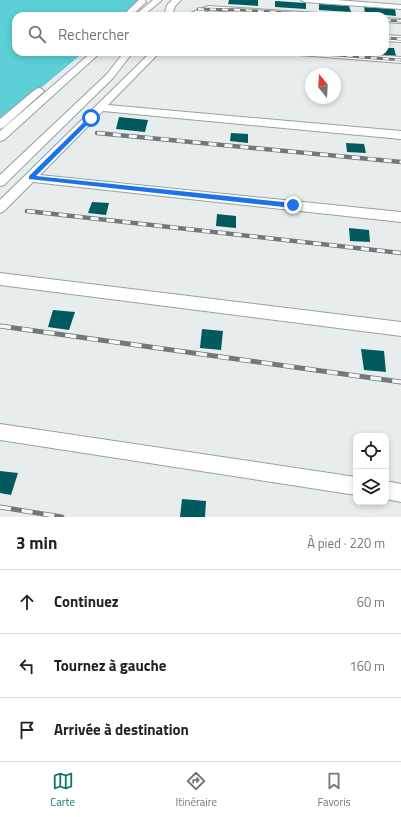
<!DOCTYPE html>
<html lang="fr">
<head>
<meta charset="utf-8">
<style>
	:root { --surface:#fff; --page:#f2f2f2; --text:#222; --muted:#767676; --line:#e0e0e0; --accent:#0f766e }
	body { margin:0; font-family:"Titillium Web",sans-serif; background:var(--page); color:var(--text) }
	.controls { position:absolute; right:12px; bottom:12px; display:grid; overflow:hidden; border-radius:8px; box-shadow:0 2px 6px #0003 }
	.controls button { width:36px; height:36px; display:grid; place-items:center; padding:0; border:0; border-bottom:1px solid var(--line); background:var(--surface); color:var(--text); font:20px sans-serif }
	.compass { position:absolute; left:305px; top:68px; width:36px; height:36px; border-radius:50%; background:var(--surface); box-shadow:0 2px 6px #0003; rotate:342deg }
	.stop { position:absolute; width:12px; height:12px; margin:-9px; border:3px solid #1a73e8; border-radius:50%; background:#fff }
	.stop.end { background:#1a73e8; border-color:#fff; box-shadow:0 1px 4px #0008 }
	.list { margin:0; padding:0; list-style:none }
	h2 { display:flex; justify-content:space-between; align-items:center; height:52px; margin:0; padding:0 16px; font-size:17px }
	h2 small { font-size:13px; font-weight:400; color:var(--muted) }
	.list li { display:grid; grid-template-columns:26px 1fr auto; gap:12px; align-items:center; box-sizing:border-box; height:64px; padding:0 16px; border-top:1px solid var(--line) }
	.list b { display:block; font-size:15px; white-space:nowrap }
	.list em { font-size:13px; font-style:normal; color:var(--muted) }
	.icon { flex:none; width:22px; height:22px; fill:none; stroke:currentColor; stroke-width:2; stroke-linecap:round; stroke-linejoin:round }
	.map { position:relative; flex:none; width:401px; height:517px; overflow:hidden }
	.search { position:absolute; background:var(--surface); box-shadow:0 2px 6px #0003; left:12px; right:12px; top:12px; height:44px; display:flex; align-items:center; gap:10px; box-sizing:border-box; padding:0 14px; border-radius:12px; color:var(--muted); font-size:15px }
	.sheet { height:244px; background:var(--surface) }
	nav { display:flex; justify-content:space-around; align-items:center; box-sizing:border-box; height:56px; border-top:1px solid var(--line); background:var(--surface); font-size:11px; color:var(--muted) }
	nav a { display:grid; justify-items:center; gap:2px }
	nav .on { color:var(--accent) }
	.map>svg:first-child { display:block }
</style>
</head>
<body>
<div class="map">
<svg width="401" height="517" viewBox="0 0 401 517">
	<rect width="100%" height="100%" fill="#e7ecec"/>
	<!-- green -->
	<path fill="#5ccfd7" d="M0 0H143L125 16H16V52H84L0 122Z"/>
	<!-- building -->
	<g fill="#005a5e">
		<path d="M229 0H258V6L228 4Z"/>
		<path d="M275 1 306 3V9L275 7Z"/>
		<path d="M319 4 349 6 351 12 319 10Z"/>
		<path d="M364 7 395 9 396 16 365 13Z"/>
		<path d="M385 48H394L396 56 374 54 373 52H385Z"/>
		<path d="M119 117 148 120 145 132 116 129Z"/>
		<path d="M231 133 248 134V143L230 141Z"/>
		<path d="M346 143 364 144 366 153 347 152Z"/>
		<path d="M92 202 109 203 106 215 88 213Z"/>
		<path d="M217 214 236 216V228L216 226Z"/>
		<path d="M349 228 369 230 370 242 350 241Z"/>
		<path d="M53 310 75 312 69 330 48 327Z"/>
		<path d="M202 329 223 331 221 350 200 348Z"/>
		<path d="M361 349 384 351 386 372 364 370Z"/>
		<path d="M0 471 18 473 11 495 0 493Z"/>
		<path d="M182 499 206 501 205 517H180Z"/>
	</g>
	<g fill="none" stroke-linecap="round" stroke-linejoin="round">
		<defs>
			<g id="minor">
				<path d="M139 0H145L146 2 131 16H122Z"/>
				<path d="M153 0H162L143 16H134Z"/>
				<path d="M172 0H181L175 6 172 16H164L167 5Z"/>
				<path d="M301 0H337L401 5V9L305 2Z"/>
				<path d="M208 6 334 14 338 16H296L209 10 194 16H183Z"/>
				<path d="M385 18 401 19V23L385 22Z"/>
				<path d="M385 35 401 36V42L385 41Z"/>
				<path d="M92 52H101L4 140 0 141V131Z"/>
				<path d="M124 52H133L113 78 4 185 0 186V175L107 74Z"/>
				<path d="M151 52H160L108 105 401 131V139L103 111 40 175 401 212V222L33 182 4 211 0 213V200Z"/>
				<path d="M295 52H333L401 57V63L299 55Z"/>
				<path d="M39 88 42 89 44 91 42 93 4 127 0 129V119L36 89Z"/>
				<path d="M0 273 401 322V336L0 285Z"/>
				<path d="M0 424 356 477V495L0 440Z"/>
				<path d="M386 481 401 484V502L386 499Z"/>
			</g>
		</defs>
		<!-- minor casing -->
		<use href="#minor" stroke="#9b9fa0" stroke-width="2"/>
		<!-- minor -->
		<use href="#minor" fill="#fff" fill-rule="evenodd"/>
		<defs>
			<g id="rail-far2">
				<path d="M198 9 242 10 334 16"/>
				<path d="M385 20 401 21"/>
				<path d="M385 38 401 39"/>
				<path d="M299 52 401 60"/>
			</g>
			<g id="rail-far1">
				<path d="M97 133 401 162"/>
				<path d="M27 211 401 253"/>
			</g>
			<g id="rail">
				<path d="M0 326 401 382"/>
				<path d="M0 507 62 517"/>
			</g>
		</defs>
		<!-- rail-far2 casing -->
		<use href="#rail-far2" stroke="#747777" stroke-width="3"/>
		<!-- rail-far1 casing -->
		<use href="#rail-far1" stroke="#747777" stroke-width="4.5"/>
		<!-- rail casing -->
		<use href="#rail" stroke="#747777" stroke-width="5"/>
		<!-- rail-far2 -->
		<use href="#rail-far2" stroke="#f4f9f9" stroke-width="2" stroke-dasharray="6" stroke-linecap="butt"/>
		<!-- rail-far1 -->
		<use href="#rail-far1" stroke="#f4f9f9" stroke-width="3" stroke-dasharray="8" stroke-linecap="butt"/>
		<!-- rail -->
		<use href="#rail" stroke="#f4f9f9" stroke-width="3.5" stroke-dasharray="11" stroke-linecap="butt"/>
	</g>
	<!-- route -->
	<path fill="#1a73e8" d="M89 117 94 118 36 176 293 203 296 205 293 208 29 179V176Z"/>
</svg>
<div class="controls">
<button><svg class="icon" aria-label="locate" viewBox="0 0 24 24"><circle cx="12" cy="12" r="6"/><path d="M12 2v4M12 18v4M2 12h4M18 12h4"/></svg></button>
<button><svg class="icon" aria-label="layers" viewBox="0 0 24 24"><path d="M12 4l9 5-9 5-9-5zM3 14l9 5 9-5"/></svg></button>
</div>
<svg class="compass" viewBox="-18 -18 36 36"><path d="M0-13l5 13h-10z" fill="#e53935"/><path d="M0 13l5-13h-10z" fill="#767676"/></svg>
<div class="stop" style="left:91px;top:118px"></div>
<div class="stop end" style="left:293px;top:205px"></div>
<div class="search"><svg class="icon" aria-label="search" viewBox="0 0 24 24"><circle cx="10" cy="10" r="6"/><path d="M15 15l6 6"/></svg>Rechercher</div>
</div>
<section class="sheet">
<h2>3 min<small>À pied · 220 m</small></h2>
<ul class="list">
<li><svg class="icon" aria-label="ahead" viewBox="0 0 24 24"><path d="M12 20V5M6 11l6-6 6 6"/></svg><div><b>Continuez</b></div><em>60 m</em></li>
<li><svg class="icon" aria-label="left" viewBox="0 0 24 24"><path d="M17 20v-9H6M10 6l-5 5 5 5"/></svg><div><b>Tournez à gauche</b></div><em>160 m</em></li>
<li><svg class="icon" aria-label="arrive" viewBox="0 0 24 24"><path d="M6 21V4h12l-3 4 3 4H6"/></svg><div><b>Arrivée à destination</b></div></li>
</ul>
</section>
<nav>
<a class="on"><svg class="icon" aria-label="map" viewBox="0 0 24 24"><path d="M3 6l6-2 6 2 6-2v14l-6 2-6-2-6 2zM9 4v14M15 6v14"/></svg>Carte</a>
<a><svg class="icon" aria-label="directions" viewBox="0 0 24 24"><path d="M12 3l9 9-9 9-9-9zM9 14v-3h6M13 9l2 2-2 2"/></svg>Itinéraire</a>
<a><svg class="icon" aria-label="saved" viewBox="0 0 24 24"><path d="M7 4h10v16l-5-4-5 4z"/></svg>Favoris</a>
</nav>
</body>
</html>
